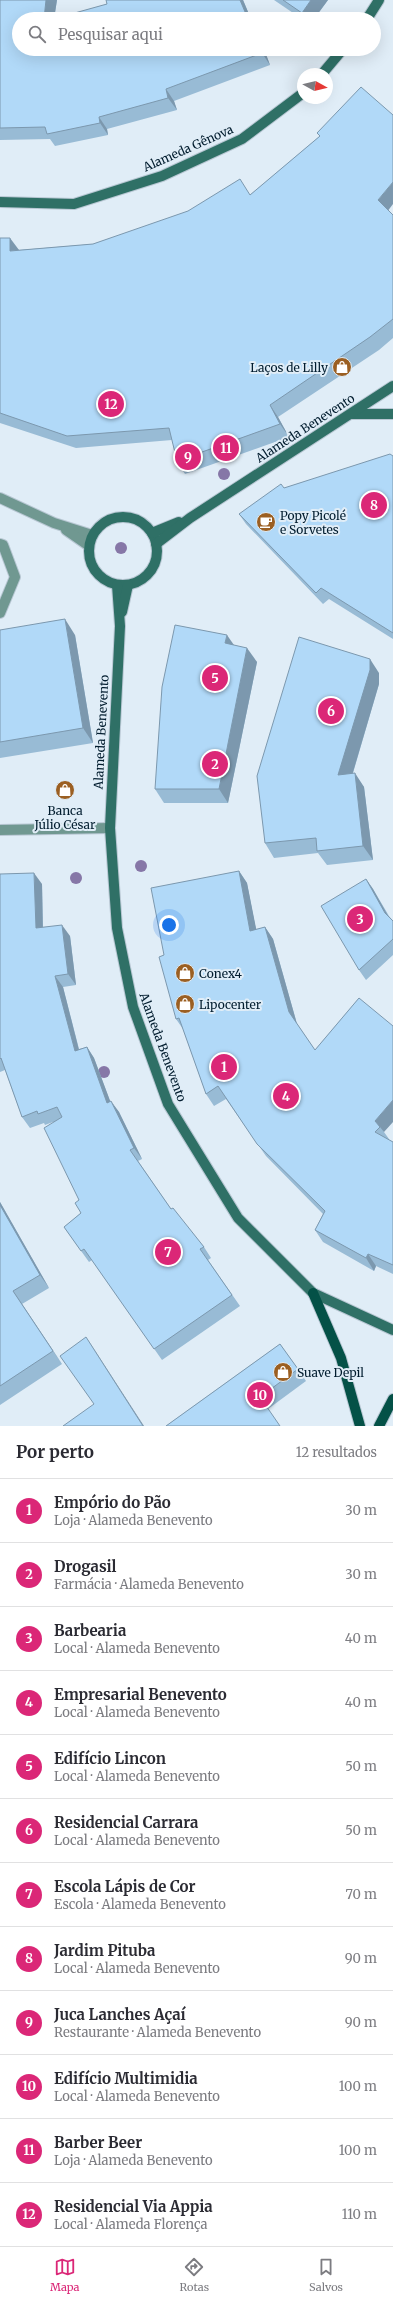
<!DOCTYPE html>
<html lang="pt">
<head>
<meta charset="utf-8">
<style>
	:root { --surface:#fff; --page:#f7f7f7; --text:#2b2b33; --muted:#7c7c81; --line:#e1e1e2; --accent:#db2777 }
	body { margin:0; font-family:Merriweather,serif; background:var(--page); color:var(--text) }
	.compass { position:absolute; left:297px; top:68px; width:36px; height:36px; border-radius:50%; background:var(--surface); box-shadow:0 4px 16px #0002; rotate:98deg }
	.you { position:absolute; left:169px; top:925px; width:14px; height:14px; margin:-10px; border:3px solid #fff; border-radius:50%; background:#1a73e8; box-shadow:0 0 0 6px #1a73e833 }
	.badge { display:grid; place-items:center; width:26px; height:26px; border-radius:50%; background:var(--accent); color:#fff; font-size:13px; font-weight:700 }
	.pin { position:absolute; translate:-50% -50%; border:2px solid #fff; box-shadow:0 1px 4px #0006 }
	.list { margin:0; padding:0; list-style:none }
	h2 { display:flex; justify-content:space-between; align-items:center; height:52px; margin:0; padding:0 16px; font-size:17px }
	h2 small { font-size:13px; font-weight:400; color:var(--muted) }
	.list li { display:grid; grid-template-columns:26px 1fr auto; gap:12px; align-items:center; box-sizing:border-box; height:64px; padding:0 16px; border-top:1px solid var(--line) }
	.list b { display:block; font-size:15px; white-space:nowrap }
	.list p { margin:0; font-size:13px; white-space:nowrap; color:var(--muted) }
	.list em { font-size:13px; font-style:normal; color:var(--muted) }
	.icon { flex:none; width:22px; height:22px; fill:none; stroke:currentColor; stroke-width:2; stroke-linecap:round; stroke-linejoin:round }
	.map { position:relative; flex:none; width:393px; height:1426px; overflow:hidden }
	.search { position:absolute; background:var(--surface); box-shadow:0 4px 16px #0002; left:12px; right:12px; top:12px; height:44px; display:flex; align-items:center; gap:10px; box-sizing:border-box; padding:0 14px; border-radius:22px; color:var(--muted); font-size:15px }
	.sheet { height:820px; background:var(--surface) }
	nav { display:flex; justify-content:space-around; align-items:center; box-sizing:border-box; height:56px; border-top:1px solid var(--line); background:var(--surface); font-size:11px; color:var(--muted) }
	nav a { display:grid; justify-items:center; gap:2px }
	nav .on { color:var(--accent) }
	.map>svg:first-child { display:block }
</style>
</head>
<body>
<div class="map">
<svg width="393" height="1426" viewBox="0 0 393 1426">
	<rect width="100%" height="100%" fill="#e0edf7"/>
	<g fill="none" stroke-linecap="round" stroke-linejoin="round">
		<defs>
			<path id="lane" d="M0 544 3 545 15 577 0 613"/>
			<g id="street">
				<path d="M0 498 54 523 92 535"/>
				<path d="M66 530 89 546"/>
				<path d="M0 830 110 828"/>
			</g>
			<g id="secondary">
				<path d="M367 19 379 0"/>
				<path d="M322 74 343 49"/>
				<path d="M0 202 74 204 162 176 242 139 303 93"/>
				<path d="M352 414H393"/>
				<circle cx="123" cy="551" r="34"/>
				<path d="M152 533 179 522"/>
				<path d="M156 544 190 518 393 386"/>
				<path d="M117 585 120 626 110 828 117 928 133 1007 168 1104 238 1218 313 1293 393 1330"/>
				<path d="M122 612 128 585"/>
			</g>
			<g id="primary">
				<path d="M313 1293 341 1358 360 1426"/>
				<path d="M379 1426 393 1399"/>
			</g>
		</defs>
		<!-- lane casing -->
		<use href="#lane" stroke="#b8c7d3" stroke-width="12"/>
		<!-- street casing -->
		<use href="#street" stroke="#b8c7d3" stroke-width="12"/>
		<!-- secondary casing -->
		<use href="#secondary" stroke="#b8c7d3" stroke-width="12"/>
		<!-- primary casing -->
		<use href="#primary" stroke="#b8c7d3" stroke-width="12"/>
		<!-- lane -->
		<use href="#lane" stroke="#709891" stroke-width="10"/>
		<!-- street -->
		<use href="#street" stroke="#709891" stroke-width="10"/>
		<!-- secondary -->
		<use href="#secondary" stroke="#2f7066" stroke-width="10"/>
		<!-- primary -->
		<use href="#primary" stroke="#045147" stroke-width="10"/>
	</g>
	<!-- trees -->
	<g fill="#8677a7">
		<circle cx="224" cy="474" r="6"/>
		<circle cx="121" cy="548" r="6"/>
		<circle cx="141" cy="866" r="6"/>
		<circle cx="76" cy="878" r="6"/>
		<circle cx="104" cy="1072" r="6"/>
	</g>
	<!-- wall -->
	<g fill="#98bbd5">
		<path d="M0 0H57L54 19 243 0 251 19H19V49H264L270 65 174 101 177 110 107 129 108 135 55 146 50 139 0 140Z"/>
		<path d="M274 0H328L314 19H302Z"/>
		<path d="M317 133 393 215V338L379 350 278 417 289 437 185 474 177 461 172 440 76 448 0 423V238L19 250 93 244 250 195 320 136Z"/>
		<path d="M393 456V639L329 599 323 604 246 524 239 514 284 488Z"/>
		<path d="M0 630 75 635 93 743 0 758Z"/>
		<path d="M235 646 257 662 228 803H164L155 789Z"/>
		<path d="M379 673V684L353 773 364 787 373 860 327 865 318 853 274 858 265 843Z"/>
		<path d="M239 871 247 883 256 930 265 927 273 939 297 1024 315 1050 359 998 384 1132 389 1139H388L393 1142V1274L376 1266 374 1271 323 1242 315 1230 323 1214 266 1156 226 1099 214 1106 206 1094 183 1029 176 1019 164 955Z"/>
		<path d="M0 874 42 884 43 927 70 936 76 985 63 987 79 1049 87 1047 94 1058 110 1101 119 1112 142 1159 138 1161 171 1209 204 1247 211 1258 208 1260 240 1306 162 1360 92 1260 89 1262 64 1227 81 1213 79 1200 53 1122 45 1125 44 1123 30 1128 22 1117 5 1070 0 1072Z"/>
		<path d="M366 879 373 889 389 916 393 921V955L366 980 359 970Z"/>
		<path d="M0 1202 49 1288 22 1304 62 1364 0 1405Z"/>
		<path d="M280 1344 306 1381 268 1409 166 1426Z"/>
	</g>
	<!-- shaded-wall -->
	<g fill="#7c98ae">
		<path d="M46 0H57L54 19H44Z"/>
		<path d="M240 0H243L251 19H248Z"/>
		<path d="M311 0H328L314 19H306L302 13Z"/>
		<path d="M260 49H264L270 65 262 53Z"/>
		<path d="M166 89 174 101 177 110 168 98Z"/>
		<path d="M99 117 107 129 108 135 100 123Z"/>
		<path d="M393 182V204L387 212 378 200Z"/>
		<path d="M10 238 19 250 10 251Z"/>
		<path d="M270 405 278 417 289 437 280 424Z"/>
		<path d="M65 619 75 635 93 743 83 728Z"/>
		<path d="M227 635 236 648 225 643Z"/>
		<path d="M247 648 257 662 228 803 219 789Z"/>
		<path d="M370 659 379 673V684L348 789 338 775Z"/>
		<path d="M355 773 364 787 373 860 363 846Z"/>
		<path d="M239 871 247 883 259 943 250 931Z"/>
		<path d="M34 873 42 884 43 939 36 928Z"/>
		<path d="M366 879 373 889 392 923 385 913Z"/>
		<path d="M62 925 70 936 76 985 68 974Z"/>
		<path d="M265 927 273 939 297 1024 289 1012Z"/>
		<path d="M55 976 63 987 82 1062 75 1051Z"/>
		<path d="M87 1047 94 1058 115 1114 107 1103Z"/>
		<path d="M393 1100V1122L384 1132 380 1127 375 1121Z"/>
		<path d="M111 1101 119 1112 142 1159 134 1148Z"/>
		<path d="M0 1202 49 1288 40 1275 0 1205Z"/>
		<path d="M368 1254 376 1266 374 1271 366 1258Z"/>
		<path d="M13 1291 22 1304 62 1364 53 1351Z"/>
		<path d="M86 1337 94 1349 144 1426H143Z"/>
	</g>
	<!-- building -->
	<g fill="#b1d9f8" stroke="#7c98ae">
		<path d="M0 0H46L44 19H19V49H260L262 53 166 89 168 98 99 117 100 123 47 134 45 127 0 128Z"/>
		<path d="M106 0H240L248 19H53L107 4Z"/>
		<path d="M283 0H311L302 13Z"/>
		<path d="M361 87 393 115V182L378 200 393 215V319L370 337 270 405 280 424 177 461 169 428 67 436 0 413V238H10V251L93 244 188 211 240 179 250 195 320 136 317 133Z"/>
		<path d="M390 454 393 456V633L321 588 316 593 239 514 281 484 284 488Z"/>
		<path d="M65 619 83 728 0 742V630Z"/>
		<path d="M175 625 227 635 225 643 247 648 219 789H155L162 687Z"/>
		<path d="M299 637 370 659V670L338 775 355 773 363 846 317 851 316 838 265 843 257 776Z"/>
		<path d="M239 871 250 931 265 927 289 1012 315 1050 359 998 393 1026V1100L375 1121 380 1127 375 1132 393 1142V1265L368 1254 366 1258 315 1230 325 1211 257 1144 218 1086 206 1094 179 1018 176 1019 159 957 164 955 151 888Z"/>
		<path d="M34 873 36 928 62 925 68 974 55 976 75 1051 87 1047 107 1103 111 1101 134 1148 130 1150 171 1209 173 1208 204 1247 200 1249 232 1295 154 1349 84 1249 81 1251 64 1227 81 1213 75 1203 79 1200 44 1128 62 1117 57 1107 38 1114 37 1111 22 1117 1 1058 0 1059V874Z"/>
		<path d="M366 879 385 913 393 921V939L359 970 321 906Z"/>
		<path d="M0 1205 40 1275 13 1291 53 1351 0 1386Z"/>
		<path d="M86 1337 143 1426H63L94 1404 60 1356Z"/>
		<path d="M280 1344 298 1369 260 1397 280 1426H166Z"/>
	</g>
	<!-- icons -->
	<defs>
		<symbol id="shop-disc" viewBox="-11 -11 22 22"><circle r="9.5" fill="#9b5f22" stroke="#e0edf7"/><path d="M-5-2.5h2.3a2.7 3.5 0 0 1 5.4 0H5L5.5 6h-11ZM-1.5-2.5h3a1.5 2.3 0 0 0-3 0Z" fill="#fff"/></symbol>
		<symbol id="cafe-disc" viewBox="-11 -11 22 22"><circle r="9.5" fill="#9b5f22" stroke="#e0edf7"/><path d="M-5.5-4.5H6V0H3Q3 3.5 0 3.5H-2.5Q-5.5 3.5-5.5 0ZM3-3.2v2h1.7v-2ZM-6 4.5H4V6H-6Z" fill="#fff"/></symbol>
	</defs>
	<g fill-rule="evenodd">
		<use href="#shop-disc" x="331" y="356" width="22" height="22"/>
		<use href="#cafe-disc" x="255" y="511" width="22" height="22"/>
		<use href="#shop-disc" x="54" y="779" width="22" height="22"/>
		<use href="#shop-disc" x="174" y="962" width="22" height="22"/>
		<use href="#shop-disc" x="174" y="993" width="22" height="22"/>
		<use href="#shop-disc" x="272" y="1361" width="22" height="22"/>
	</g>
	<g text-anchor="middle" dominant-baseline="central" stroke-width="4" stroke-linejoin="round" paint-order="stroke">
		<!-- street labels -->
		<g font-size="12" fill="#011c2e" stroke="#e0edf7">
			<text transform="translate(188 148) rotate(-24)">Alameda Gênova</text>
			<text transform="translate(305 428) rotate(-33)">Alameda Benevento</text>
			<text transform="translate(101 732) rotate(-87)">Alameda Benevento</text>
			<text transform="translate(163 1047) rotate(70)">Alameda Benevento</text>
		</g>
		<!-- poi labels -->
		<g font-size="12" fill="#011c2e" stroke="#e0edf7" text-anchor="start">
			<text x="328" y="367" text-anchor="end">Laços de Lilly</text>
			<text x="280" y="515">Popy Picolé<tspan x="280" dy="14">e Sorvetes</tspan></text>
			<text x="65" y="810" text-anchor="middle">Banca<tspan x="65" dy="14">Júlio César</tspan></text>
			<text x="199" y="973">Conex4</text>
			<text x="199" y="1004">Lipocenter</text>
			<text x="297" y="1372">Suave Depil</text>
		</g>
	</g>
</svg>
<svg class="compass" viewBox="-18 -18 36 36"><path d="M0-13l5 13h-10z" fill="#e53935"/><path d="M0 13l5-13h-10z" fill="#7c7c81"/></svg>
<div class="you"></div>
<div class="pin badge" style="left:224px;top:1067px">1</div>
<div class="pin badge" style="left:215px;top:764px">2</div>
<div class="pin badge" style="left:360px;top:919px">3</div>
<div class="pin badge" style="left:286px;top:1096px">4</div>
<div class="pin badge" style="left:215px;top:678px">5</div>
<div class="pin badge" style="left:331px;top:711px">6</div>
<div class="pin badge" style="left:168px;top:1252px">7</div>
<div class="pin badge" style="left:374px;top:505px">8</div>
<div class="pin badge" style="left:188px;top:457px">9</div>
<div class="pin badge" style="left:260px;top:1395px">10</div>
<div class="pin badge" style="left:226px;top:448px">11</div>
<div class="pin badge" style="left:111px;top:404px">12</div>
<div class="search"><svg class="icon" aria-label="search" viewBox="0 0 24 24"><circle cx="10" cy="10" r="6"/><path d="M15 15l6 6"/></svg>Pesquisar aqui</div>
</div>
<section class="sheet">
<h2>Por perto<small>12 resultados</small></h2>
<ul class="list">
<li><span class="badge">1</span><div><b>Empório do Pão</b><p>Loja · Alameda Benevento</p></div><em>30 m</em></li>
<li><span class="badge">2</span><div><b>Drogasil</b><p>Farmácia · Alameda Benevento</p></div><em>30 m</em></li>
<li><span class="badge">3</span><div><b>Barbearia</b><p>Local · Alameda Benevento</p></div><em>40 m</em></li>
<li><span class="badge">4</span><div><b>Empresarial Benevento</b><p>Local · Alameda Benevento</p></div><em>40 m</em></li>
<li><span class="badge">5</span><div><b>Edifício Lincon</b><p>Local · Alameda Benevento</p></div><em>50 m</em></li>
<li><span class="badge">6</span><div><b>Residencial Carrara</b><p>Local · Alameda Benevento</p></div><em>50 m</em></li>
<li><span class="badge">7</span><div><b>Escola Lápis de Cor</b><p>Escola · Alameda Benevento</p></div><em>70 m</em></li>
<li><span class="badge">8</span><div><b>Jardim Pituba</b><p>Local · Alameda Benevento</p></div><em>90 m</em></li>
<li><span class="badge">9</span><div><b>Juca Lanches Açaí</b><p>Restaurante · Alameda Benevento</p></div><em>90 m</em></li>
<li><span class="badge">10</span><div><b>Edifício Multimidia</b><p>Local · Alameda Benevento</p></div><em>100 m</em></li>
<li><span class="badge">11</span><div><b>Barber Beer</b><p>Loja · Alameda Benevento</p></div><em>100 m</em></li>
<li><span class="badge">12</span><div><b>Residencial Via Appia</b><p>Local · Alameda Florença</p></div><em>110 m</em></li>
</ul>
</section>
<nav>
<a class="on"><svg class="icon" aria-label="map" viewBox="0 0 24 24"><path d="M3 6l6-2 6 2 6-2v14l-6 2-6-2-6 2zM9 4v14M15 6v14"/></svg>Mapa</a>
<a><svg class="icon" aria-label="directions" viewBox="0 0 24 24"><path d="M12 3l9 9-9 9-9-9zM9 14v-3h6M13 9l2 2-2 2"/></svg>Rotas</a>
<a><svg class="icon" aria-label="saved" viewBox="0 0 24 24"><path d="M7 4h10v16l-5-4-5 4z"/></svg>Salvos</a>
</nav>
</body>
</html>
